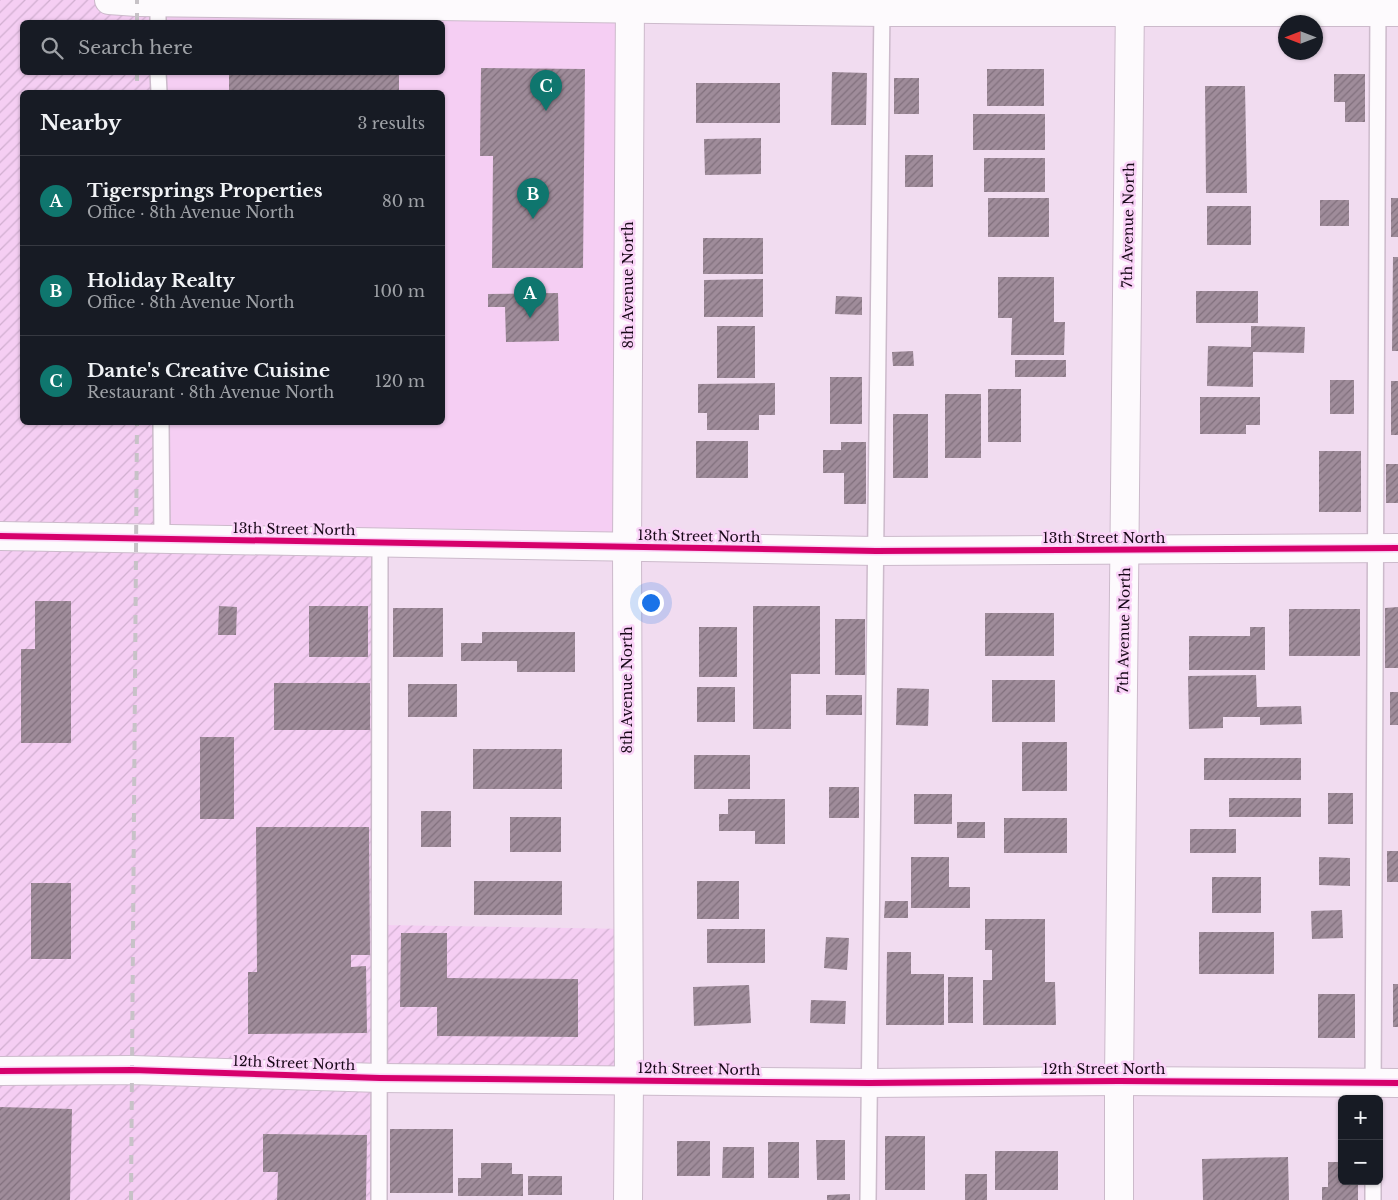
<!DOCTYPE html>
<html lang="en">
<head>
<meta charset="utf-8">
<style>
	:root { --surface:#171b24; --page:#242831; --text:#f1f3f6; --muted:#9ea1a6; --line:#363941; --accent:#0f766e }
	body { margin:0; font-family:"Libre Baskerville",serif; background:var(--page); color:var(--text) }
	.controls { position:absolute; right:15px; bottom:15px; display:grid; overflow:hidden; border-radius:8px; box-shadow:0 1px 4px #0004 }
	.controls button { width:45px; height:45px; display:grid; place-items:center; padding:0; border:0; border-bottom:1px solid var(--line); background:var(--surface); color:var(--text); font:25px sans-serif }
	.compass { position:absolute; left:1278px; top:15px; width:45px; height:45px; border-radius:50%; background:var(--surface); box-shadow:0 1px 4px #0004; rotate:270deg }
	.you { position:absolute; left:650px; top:602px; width:18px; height:18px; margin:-12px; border:4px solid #fff; border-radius:50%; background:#1a73e8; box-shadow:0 0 0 8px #1a73e833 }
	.badge { display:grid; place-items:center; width:32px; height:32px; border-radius:50%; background:var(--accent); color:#fff; font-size:16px; font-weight:700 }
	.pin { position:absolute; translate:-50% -41px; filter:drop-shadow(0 1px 2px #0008) }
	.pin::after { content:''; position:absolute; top:26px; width:18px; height:15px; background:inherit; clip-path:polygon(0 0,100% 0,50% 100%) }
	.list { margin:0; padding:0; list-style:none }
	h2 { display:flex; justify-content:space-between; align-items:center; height:65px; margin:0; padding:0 20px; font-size:21px }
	h2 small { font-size:16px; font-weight:400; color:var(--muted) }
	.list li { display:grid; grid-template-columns:32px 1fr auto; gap:15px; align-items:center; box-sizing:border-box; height:90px; padding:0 20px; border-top:1px solid var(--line) }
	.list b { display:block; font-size:19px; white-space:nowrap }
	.list p { margin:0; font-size:16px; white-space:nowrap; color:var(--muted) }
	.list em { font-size:16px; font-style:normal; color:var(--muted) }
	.icon { flex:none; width:28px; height:28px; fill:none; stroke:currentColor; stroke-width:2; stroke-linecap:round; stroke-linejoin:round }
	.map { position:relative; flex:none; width:1398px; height:1200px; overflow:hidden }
	.search { position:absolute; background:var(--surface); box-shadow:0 1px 4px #0004; left:20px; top:20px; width:425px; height:55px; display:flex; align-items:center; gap:12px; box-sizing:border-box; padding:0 18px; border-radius:8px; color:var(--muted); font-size:19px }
	.panel { position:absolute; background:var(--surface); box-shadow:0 1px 4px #0004; left:20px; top:90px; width:425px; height:335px; border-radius:8px }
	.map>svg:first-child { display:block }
</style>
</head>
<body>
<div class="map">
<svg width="1398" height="1200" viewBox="0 0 1398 1200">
	<defs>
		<pattern id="industrial-furrows" width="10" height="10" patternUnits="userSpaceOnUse" patternTransform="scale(1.25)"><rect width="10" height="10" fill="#f5cef3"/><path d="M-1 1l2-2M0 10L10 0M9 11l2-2" fill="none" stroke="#d1afd0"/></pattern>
		<pattern id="building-hatch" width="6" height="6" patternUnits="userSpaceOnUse" patternTransform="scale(1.25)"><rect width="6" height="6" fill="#9f8c9a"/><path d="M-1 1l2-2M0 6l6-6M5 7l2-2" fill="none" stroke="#81707d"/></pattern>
	</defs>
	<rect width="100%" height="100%" fill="#f1dcf0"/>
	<!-- built -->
	<path fill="#f5cef3" d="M158 2 630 8 627 548 162 538 161 423 442 422V92H159L158 73 442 72V22H158Z"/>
	<!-- industrial -->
	<path fill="url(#industrial-furrows)" d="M0 0H109L137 2 158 22H22V72L158 73 159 92H22V422L161 423 162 538 380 543 379 925 628 929 629 1081 380 1078 379 1200H0Z"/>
	<!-- building -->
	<g fill="url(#building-hatch)">
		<path d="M481 68 585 69 583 268H492L493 156H480Z"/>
		<rect x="987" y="69" width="57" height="37"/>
		<rect x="229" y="72" width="170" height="20"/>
		<path d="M832 72 867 73 866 125H831Z"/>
		<path d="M1334 74H1365V122H1345V102H1334Z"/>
		<rect x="894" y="78" width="25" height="36"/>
		<rect x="696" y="83" width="84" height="40"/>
		<path d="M1205 86H1245L1247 193H1206Z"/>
		<rect x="973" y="114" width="72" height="36"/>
		<path d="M761 138V174L705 175 704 139Z"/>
		<rect x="905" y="155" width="28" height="32"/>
		<rect x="984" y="158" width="61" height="34"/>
		<rect x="988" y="198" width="61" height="39"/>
		<rect x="1391" y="198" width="7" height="39"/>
		<rect x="1320" y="200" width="29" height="26"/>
		<rect x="1207" y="206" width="44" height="39"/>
		<rect x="703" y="238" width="60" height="36"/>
		<path d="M1393 257H1398V351H1392Z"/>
		<path d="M998 277H1054V322H1065L1064 355H1011L1012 318H998Z"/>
		<path d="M763 279V317H704V280Z"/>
		<rect x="1196" y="291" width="62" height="32"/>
		<path d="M558 293 559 341 506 342 505 307H488V294Z"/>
		<path d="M836 296 862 297V315L835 314Z"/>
		<rect x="717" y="326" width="38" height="52"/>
		<path d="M1251 326 1305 327 1304 353 1253 352V387L1207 386 1208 346 1251 347Z"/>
		<path d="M913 351 914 366H893L892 352Z"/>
		<rect x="1015" y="360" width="51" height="17"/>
		<rect x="830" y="377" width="32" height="47"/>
		<rect x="1330" y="380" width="24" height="34"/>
		<rect x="1391" y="381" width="7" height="54"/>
		<path d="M775 383V415H759V430H707V413H698V384Z"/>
		<rect x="988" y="389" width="33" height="53"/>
		<rect x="945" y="394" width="36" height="64"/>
		<path d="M1200 397H1260V425H1246V434H1200Z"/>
		<rect x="893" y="414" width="35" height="64"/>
		<rect x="696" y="441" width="52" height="37"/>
		<path d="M841 442H866V504H844V473H823V450H841Z"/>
		<rect x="1319" y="451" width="42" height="61"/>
		<rect x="1386" y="464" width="12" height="39"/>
		<path d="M35 601H71V743H21V649H35Z"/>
		<path d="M219 606 237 607 236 635H218Z"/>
		<rect x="309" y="606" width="59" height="51"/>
		<path d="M753 606H820V674H791V729H753Z"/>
		<path d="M1398 607V668H1385V608Z"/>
		<rect x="393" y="608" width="50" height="49"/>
		<rect x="1289" y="609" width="71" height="47"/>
		<rect x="985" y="613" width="69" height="43"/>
		<rect x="835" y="619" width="30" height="56"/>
		<rect x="699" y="627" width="38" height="50"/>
		<path d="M1250 627H1265V670H1189V636H1250Z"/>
		<path d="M482 632H575V672H517V661H461V643H482Z"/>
		<path d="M1256 675 1257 707 1301 706 1302 724 1260 725V717H1223V728L1189 729 1188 676Z"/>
		<rect x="992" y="680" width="63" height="42"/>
		<rect x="274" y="683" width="96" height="47"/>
		<rect x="408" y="684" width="49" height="33"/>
		<rect x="697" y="687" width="38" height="35"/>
		<path d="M897 688 929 689 928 726 896 725Z"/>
		<rect x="1390" y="692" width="8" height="33"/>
		<rect x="826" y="695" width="36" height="20"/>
		<rect x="200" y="737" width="34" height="82"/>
		<rect x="1022" y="742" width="45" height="49"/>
		<rect x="473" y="749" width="89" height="40"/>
		<rect x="694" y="755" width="56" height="34"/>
		<rect x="1204" y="758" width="97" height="22"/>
		<rect x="829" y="787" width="30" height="31"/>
		<rect x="1328" y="793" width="25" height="31"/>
		<rect x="914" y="794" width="38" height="30"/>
		<rect x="1229" y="798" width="72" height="19"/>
		<path d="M728 799H785V844H755V831H719V814H728Z"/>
		<rect x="421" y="811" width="30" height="36"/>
		<rect x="510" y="817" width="51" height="35"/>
		<rect x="1004" y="818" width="63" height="35"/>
		<rect x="957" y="822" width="28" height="16"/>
		<path d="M256 827H369L370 955H351V967L366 966 367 1033 248 1034V972H257Z"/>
		<rect x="1190" y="829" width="46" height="24"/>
		<rect x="1387" y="851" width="11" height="31"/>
		<path d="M911 857H949V887H970V908H911Z"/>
		<path d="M1319 857 1350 858V886L1319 885Z"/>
		<rect x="1212" y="877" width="49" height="36"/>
		<rect x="474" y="881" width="88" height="34"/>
		<rect x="697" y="881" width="42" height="38"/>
		<rect x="31" y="883" width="40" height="76"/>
		<path d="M885 901H908V918H884Z"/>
		<path d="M1342 910 1343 938 1312 939 1311 911Z"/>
		<path d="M985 919H1045V982H1055L1056 1025H983V980H992V950H985Z"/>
		<rect x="707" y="929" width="58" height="34"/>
		<rect x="1199" y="932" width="75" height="42"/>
		<path d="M401 933H447V978L578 979V1037L437 1036V1007H400Z"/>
		<path d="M826 937 849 938 847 970 824 968Z"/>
		<path d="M887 952H911V974H944V1025H886Z"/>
		<rect x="948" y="977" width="25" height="46"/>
		<rect x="1393" y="984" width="5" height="43"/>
		<path d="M749 985 751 1023 694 1026 693 987Z"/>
		<rect x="1318" y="994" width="37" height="44"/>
		<path d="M811 1000 846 1001 845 1024 810 1023Z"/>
		<path d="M0 1107 72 1109 70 1200H0Z"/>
		<rect x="390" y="1129" width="63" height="64"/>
		<path d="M263 1134 367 1135 366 1200H277L278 1172H263Z"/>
		<rect x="885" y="1136" width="40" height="54"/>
		<path d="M816 1140H845V1180H817Z"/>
		<rect x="677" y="1141" width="33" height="35"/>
		<rect x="768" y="1142" width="31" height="36"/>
		<path d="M723 1147H754V1178H722Z"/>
		<rect x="995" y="1151" width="63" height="39"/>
		<path d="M1288 1157 1289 1200H1203L1202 1159Z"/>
		<path d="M1328 1162H1342V1181H1358V1200H1322V1187H1328Z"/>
		<path d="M481 1163H512V1174H523V1196H458V1178H481Z"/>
		<rect x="965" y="1174" width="22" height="26"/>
		<rect x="528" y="1176" width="34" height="19"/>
		<path d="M850 1194V1200H827V1195Z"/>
	</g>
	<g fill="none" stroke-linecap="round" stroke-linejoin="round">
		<defs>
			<g id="lane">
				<path d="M158 0V22"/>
				<path d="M158 72 159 92"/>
				<path d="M161 422 162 538"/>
				<path d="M1373 1099 1378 5"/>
				<path d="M379 1200 380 543"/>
				<path d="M868 1200 882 7"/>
				<path d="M1373 1200V1181"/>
			</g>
			<g id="street">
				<path d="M0 536 876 551 1398 548"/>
				<path d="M0 1071 132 1070 380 1078 869 1083 1119 1081 1398 1083"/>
				<path d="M1119 1200V1081L1130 0"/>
			</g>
			<path id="secondary" d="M628 1200 629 1081 627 548 630 0"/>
			<path id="primary" d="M109 0 137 2 882 12H1398"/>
		</defs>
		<!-- lane casing -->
		<use href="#lane" stroke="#ccbacb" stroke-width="18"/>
		<!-- street casing -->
		<use href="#street" stroke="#ccbacb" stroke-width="30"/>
		<!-- secondary casing -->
		<use href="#secondary" stroke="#ccbacb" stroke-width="30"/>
		<!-- primary casing -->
		<use href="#primary" stroke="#ccbacb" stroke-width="30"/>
		<!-- lane -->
		<use href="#lane" stroke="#fdfafd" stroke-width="15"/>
		<!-- street -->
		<use href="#street" stroke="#fdfafd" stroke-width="28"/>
		<!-- secondary -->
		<use href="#secondary" stroke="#fdfafd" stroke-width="28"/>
		<!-- primary -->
		<use href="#primary" stroke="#fdfafd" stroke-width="28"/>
		<!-- rail -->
		<g stroke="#c7c2c7" stroke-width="4" stroke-dasharray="9 9" stroke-linecap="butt">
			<path d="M137 22V0"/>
			<path d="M137 72V92"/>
			<path d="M131 1200 137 422"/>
		</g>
		<defs>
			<g id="cycleway">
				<path d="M0 536 876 551 1398 548"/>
				<path d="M0 1071 132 1070 380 1078 869 1083 1119 1081 1398 1083"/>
			</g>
		</defs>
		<!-- cycleway casing -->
		<use href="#cycleway" stroke="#fad3f8" stroke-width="9"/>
		<!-- cycleway -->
		<use href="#cycleway" stroke="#d6006c" stroke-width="6"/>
	</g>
	<g text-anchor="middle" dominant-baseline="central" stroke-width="5" stroke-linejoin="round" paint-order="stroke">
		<!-- street labels -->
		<g font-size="14" fill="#180818" stroke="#fad3f8">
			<text transform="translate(1128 225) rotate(-89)">7th Avenue North</text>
			<text transform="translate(628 285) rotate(-90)">8th Avenue North</text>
			<text transform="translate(294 529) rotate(1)">13th Street North</text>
			<text transform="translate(699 536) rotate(1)">13th Street North</text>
			<text x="1104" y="538">13th Street North</text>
			<text transform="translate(1124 630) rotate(-89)">7th Avenue North</text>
			<text transform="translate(627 690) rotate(-90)">8th Avenue North</text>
			<text transform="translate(294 1063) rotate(2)">12th Street North</text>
			<text transform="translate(699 1069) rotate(1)">12th Street North</text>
			<text x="1104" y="1069">12th Street North</text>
		</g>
	</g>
</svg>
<div class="controls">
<button>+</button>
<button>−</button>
</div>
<svg class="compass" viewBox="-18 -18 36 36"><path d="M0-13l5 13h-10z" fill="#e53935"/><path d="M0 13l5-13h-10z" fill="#9ea1a6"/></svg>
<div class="you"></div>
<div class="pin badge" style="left:530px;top:318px">A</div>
<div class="pin badge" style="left:533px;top:219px">B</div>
<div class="pin badge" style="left:546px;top:111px">C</div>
<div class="search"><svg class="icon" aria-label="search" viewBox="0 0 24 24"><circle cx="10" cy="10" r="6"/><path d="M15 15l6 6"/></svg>Search here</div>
<section class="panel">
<h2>Nearby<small>3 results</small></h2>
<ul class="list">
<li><span class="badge">A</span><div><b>Tigersprings Properties</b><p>Office · 8th Avenue North</p></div><em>80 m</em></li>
<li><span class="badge">B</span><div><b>Holiday Realty</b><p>Office · 8th Avenue North</p></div><em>100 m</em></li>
<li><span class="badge">C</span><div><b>Dante's Creative Cuisine</b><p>Restaurant · 8th Avenue North</p></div><em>120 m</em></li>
</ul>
</section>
</div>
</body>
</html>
